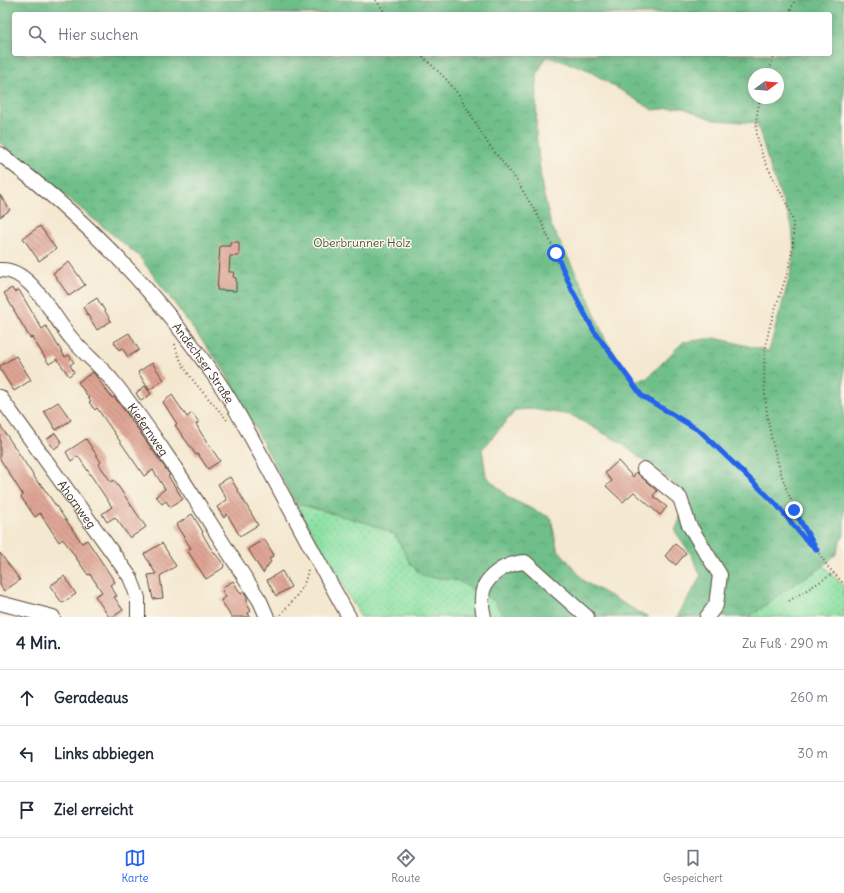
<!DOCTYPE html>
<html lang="de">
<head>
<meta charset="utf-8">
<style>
	:root { --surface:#fff; --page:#f2f2f3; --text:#1f2937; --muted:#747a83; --line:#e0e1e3; --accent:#2563eb }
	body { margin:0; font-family:Delius,sans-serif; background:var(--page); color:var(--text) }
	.compass { position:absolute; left:748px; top:68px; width:36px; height:36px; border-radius:50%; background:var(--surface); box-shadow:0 2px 10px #0003; rotate:74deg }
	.stop { position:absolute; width:12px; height:12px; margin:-9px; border:3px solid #2563eb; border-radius:50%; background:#fff }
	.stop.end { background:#2563eb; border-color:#fff; box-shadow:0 1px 4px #0008 }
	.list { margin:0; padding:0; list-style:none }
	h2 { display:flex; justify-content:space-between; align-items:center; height:52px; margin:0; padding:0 16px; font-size:17px }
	h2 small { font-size:13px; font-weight:400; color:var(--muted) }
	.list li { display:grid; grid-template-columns:26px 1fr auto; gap:12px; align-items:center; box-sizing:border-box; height:56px; padding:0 16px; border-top:1px solid var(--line) }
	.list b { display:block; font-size:15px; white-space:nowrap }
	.list em { font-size:13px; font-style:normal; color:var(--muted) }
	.icon { flex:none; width:22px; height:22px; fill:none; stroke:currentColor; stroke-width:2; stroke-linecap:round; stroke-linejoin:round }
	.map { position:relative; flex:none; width:844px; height:617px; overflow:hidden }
	.search { position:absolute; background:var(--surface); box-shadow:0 2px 10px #0003; left:12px; right:12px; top:12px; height:44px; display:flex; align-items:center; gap:10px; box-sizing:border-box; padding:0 14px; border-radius:4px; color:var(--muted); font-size:15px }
	.sheet { height:220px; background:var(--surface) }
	nav { display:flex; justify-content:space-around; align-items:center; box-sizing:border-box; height:56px; border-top:1px solid var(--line); background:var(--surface); font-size:11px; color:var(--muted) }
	nav a { display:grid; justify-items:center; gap:2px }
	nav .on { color:var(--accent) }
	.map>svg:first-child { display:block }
</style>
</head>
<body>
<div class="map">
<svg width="844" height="617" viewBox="0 0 844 617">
	<defs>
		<pattern id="grass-dots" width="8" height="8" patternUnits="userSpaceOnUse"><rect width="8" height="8" fill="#8be1a4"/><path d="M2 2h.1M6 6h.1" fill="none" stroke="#79c18d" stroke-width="1.8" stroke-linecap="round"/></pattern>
		<pattern id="forest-crowns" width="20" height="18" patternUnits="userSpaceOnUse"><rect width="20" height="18" fill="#70bf8a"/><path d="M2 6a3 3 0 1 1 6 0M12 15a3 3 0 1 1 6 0" fill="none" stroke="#5d9b70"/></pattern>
		<pattern id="building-back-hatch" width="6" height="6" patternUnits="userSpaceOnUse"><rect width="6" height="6" fill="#dfa594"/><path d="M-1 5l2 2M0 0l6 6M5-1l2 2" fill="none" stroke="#b68778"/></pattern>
	</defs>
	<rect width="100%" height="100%" fill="#fbf7ec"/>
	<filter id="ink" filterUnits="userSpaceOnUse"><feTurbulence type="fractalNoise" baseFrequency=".025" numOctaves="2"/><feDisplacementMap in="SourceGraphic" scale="8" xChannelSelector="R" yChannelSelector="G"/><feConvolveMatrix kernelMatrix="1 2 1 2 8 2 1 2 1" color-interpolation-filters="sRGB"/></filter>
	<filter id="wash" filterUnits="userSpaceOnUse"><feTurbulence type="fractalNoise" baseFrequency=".012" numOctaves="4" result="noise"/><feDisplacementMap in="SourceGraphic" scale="16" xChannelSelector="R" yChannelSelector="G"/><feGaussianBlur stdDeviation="0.9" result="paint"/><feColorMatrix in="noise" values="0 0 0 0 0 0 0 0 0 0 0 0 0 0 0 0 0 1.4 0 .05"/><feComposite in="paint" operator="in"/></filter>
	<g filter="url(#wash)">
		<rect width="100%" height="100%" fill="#f4e8d0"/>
		<!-- grass -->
		<g fill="url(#grass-dots)" stroke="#638661">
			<path d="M295 503 371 524 395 535 411 565 423 576 456 580 495 601 503 617H361Z"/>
			<path d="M824 566 844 587V617H749L791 586Z"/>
		</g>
		<!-- forest -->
		<path fill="url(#forest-crowns)" stroke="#567454" fill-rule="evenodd" d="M0 0H844V536L840 541 837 553 824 566 791 586 749 617H677L701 576 692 556 675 531 689 496 621 443 571 415 531 409 516 410 482 449 486 476 509 498 551 518 557 548 585 582 648 617H503L495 601 456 580 423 576 411 565 395 535 371 524 295 503 224 370 139 256 0 143ZM14 14H830V54H14ZM546 56 586 69 653 110 681 107 714 120 757 123 772 173 792 226 794 248 791 272 769 351 715 338 683 342 647 378 633 381 605 339 587 295 551 225 542 187 536 133 537 75ZM754 74H778V98H754Z"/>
		<g id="blocks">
			<!-- building -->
			<g fill="url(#building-back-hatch)">
				<path d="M0 195 10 210 0 217Z"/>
				<path d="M40 226 56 249 39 261 23 238Z"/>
				<path d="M230 242H239V256H230L229 272H234L233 277 236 278V291L217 290 220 246H230Z"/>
				<path d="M69 262 85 285 69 296 53 273Z"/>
				<path d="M12 288 14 292 19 290 42 329 46 326 65 357 69 355 71 358 74 362 70 365 74 372 69 376 57 359 49 364 32 337 30 338 4 293Z"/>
				<path d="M97 298 111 321 97 330 83 307Z"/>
				<path d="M129 333 139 350 128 357 122 348 119 350 114 342Z"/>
				<path d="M16 356 31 380 14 391 0 369V366Z"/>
				<path d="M152 363 164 380 149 390 138 372Z"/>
				<path d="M93 372 112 398 114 397 128 415 170 475 168 476 183 499 170 507 166 501 162 504 156 496 165 489 153 470 144 476 97 408 95 410 89 402 91 401 78 382Z"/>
				<path d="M145 386 151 394 141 401 136 393Z"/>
				<path d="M172 395 187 417 192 413 199 422 196 424 201 433 220 461 208 469 198 454 196 455 175 425 177 424 163 402Z"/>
				<path d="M58 402 71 420 56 430 44 411Z"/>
				<path d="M0 425 39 484 40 483 82 543 87 540 115 582 110 585 117 596 114 597 123 610 113 617H109L95 596 102 592 90 574 88 575 63 539 59 542 40 513 35 517 21 497 23 495 0 459Z"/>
				<path d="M55 433 62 443 54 449 47 439Z"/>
				<path d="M86 439 101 462 99 464 111 482 114 480 146 527 130 538 115 517 107 522 102 514 112 507 78 456 71 461 66 452Z"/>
				<path d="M618 461 633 477 636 472 657 491 653 496 667 507 660 515 634 492 623 502 606 486 612 481 605 473Z"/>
				<path d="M230 477 258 525 240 536 227 514 224 518 217 507 227 500 218 484Z"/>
				<path d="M192 514 203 532 202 533 210 547 224 565 223 568 206 579 187 550 191 548 176 525Z"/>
				<path d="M264 539 274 555 269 559 271 561 263 573 248 549Z"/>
				<path d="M162 543 176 566 160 576 163 598 153 599 148 575 156 574 144 554Z"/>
				<path d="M675 544 686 553 676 565 665 556Z"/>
				<path d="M0 553 20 580 4 591 0 585Z"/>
				<path d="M282 571 291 587 276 596 267 580Z"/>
				<path d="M64 576 76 594 62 603 50 586Z"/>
				<path d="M233 581 241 594 244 592 247 597V604L251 611 248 613 250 617H231L221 600 226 597 222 591 224 590 223 587Z"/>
			</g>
		</g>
	</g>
	<g filter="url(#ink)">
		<use href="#blocks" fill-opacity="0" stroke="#574639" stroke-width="1"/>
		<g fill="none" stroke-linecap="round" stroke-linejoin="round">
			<defs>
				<g id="minor">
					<path id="s1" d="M0 154C84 217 156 291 215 377 235 405 250 436 267 466 294 516 321 567 349 617"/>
					<path id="s2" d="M0 270C31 268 52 316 71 338 85 355 102 367 115 384 169 452 212 528 260 601L267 617"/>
					<path id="s3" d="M0 397 130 577 138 598V617"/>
					<path d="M644 469 680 498 689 525 720 575 716 605 707 617"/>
					<path d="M0 603 53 617"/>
					<path d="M484 617C483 611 481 604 482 598 482 576 507 563 525 562L587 617"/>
				</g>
			</defs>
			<!-- minor casing -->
			<use href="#minor" stroke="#574639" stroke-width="16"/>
			<!-- path -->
			<g stroke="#574639" stroke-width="2" stroke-dasharray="1 3" stroke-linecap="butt">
				<path d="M376 0 386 14"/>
				<path d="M789 14 795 0"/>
				<path d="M420 54 445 78 459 95 487 142 517 181 541 221 572 290 594 331 642 396 700 431 776 504 803 537 817 550"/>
				<path d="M768 74 775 54"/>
				<path d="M761 98C748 137 765 161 782 195 787 204 793 216 793 226 796 262 779 292 770 326 752 392 778 490 815 546"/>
				<path d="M175 344C181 374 209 397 227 420"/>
				<path d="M817 550 828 567 844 584"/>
				<path d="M789 601 834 573"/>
				<path d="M277 616 281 614C293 600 307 587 308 567"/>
			</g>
			<!-- minor -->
			<use href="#minor" stroke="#fff" stroke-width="14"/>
		</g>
	</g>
	<g fill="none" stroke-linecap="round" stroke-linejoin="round" filter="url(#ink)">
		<!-- route -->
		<path stroke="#2563eb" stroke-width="5" d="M556 253 572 290 594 331 642 396 700 431 776 504 803 537 817 550 794 510"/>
	</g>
	<g text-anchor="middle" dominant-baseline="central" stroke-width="3" stroke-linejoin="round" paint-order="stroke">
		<!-- park labels -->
		<g font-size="12" fill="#4f5840" stroke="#fbf7ec">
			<text x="362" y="242">Oberbrunner Holz</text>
		</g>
		<!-- street labels -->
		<g font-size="12" fill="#3b2a1e" stroke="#fbf7ec">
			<text stroke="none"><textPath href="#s1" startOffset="293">Andechser Straße</textPath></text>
			<text stroke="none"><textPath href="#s2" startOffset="222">Kiefernweg</textPath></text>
			<text stroke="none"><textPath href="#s3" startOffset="132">Ahornweg</textPath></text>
		</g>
	</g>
</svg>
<svg class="compass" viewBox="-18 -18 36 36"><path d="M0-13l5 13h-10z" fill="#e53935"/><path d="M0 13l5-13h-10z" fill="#747a83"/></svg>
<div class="stop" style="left:556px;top:253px"></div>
<div class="stop end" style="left:794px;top:510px"></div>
<div class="search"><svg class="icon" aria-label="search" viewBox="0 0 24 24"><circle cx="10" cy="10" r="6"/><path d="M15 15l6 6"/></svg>Hier suchen</div>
</div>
<section class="sheet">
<h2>4 Min.<small>Zu Fuß · 290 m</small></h2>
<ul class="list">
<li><svg class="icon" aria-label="ahead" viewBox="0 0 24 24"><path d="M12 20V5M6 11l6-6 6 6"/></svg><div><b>Geradeaus</b></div><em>260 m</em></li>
<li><svg class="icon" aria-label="left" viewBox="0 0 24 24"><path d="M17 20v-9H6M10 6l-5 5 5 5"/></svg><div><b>Links abbiegen</b></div><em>30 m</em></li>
<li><svg class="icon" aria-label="arrive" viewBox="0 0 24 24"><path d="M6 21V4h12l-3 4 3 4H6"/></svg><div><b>Ziel erreicht</b></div></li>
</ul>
</section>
<nav>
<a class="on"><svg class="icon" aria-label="map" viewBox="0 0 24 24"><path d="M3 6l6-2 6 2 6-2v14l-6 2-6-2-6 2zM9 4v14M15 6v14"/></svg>Karte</a>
<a><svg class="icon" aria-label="directions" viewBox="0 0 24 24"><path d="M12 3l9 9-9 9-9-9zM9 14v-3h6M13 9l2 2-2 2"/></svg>Route</a>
<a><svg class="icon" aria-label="saved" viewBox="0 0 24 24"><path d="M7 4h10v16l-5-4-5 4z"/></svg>Gespeichert</a>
</nav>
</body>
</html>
